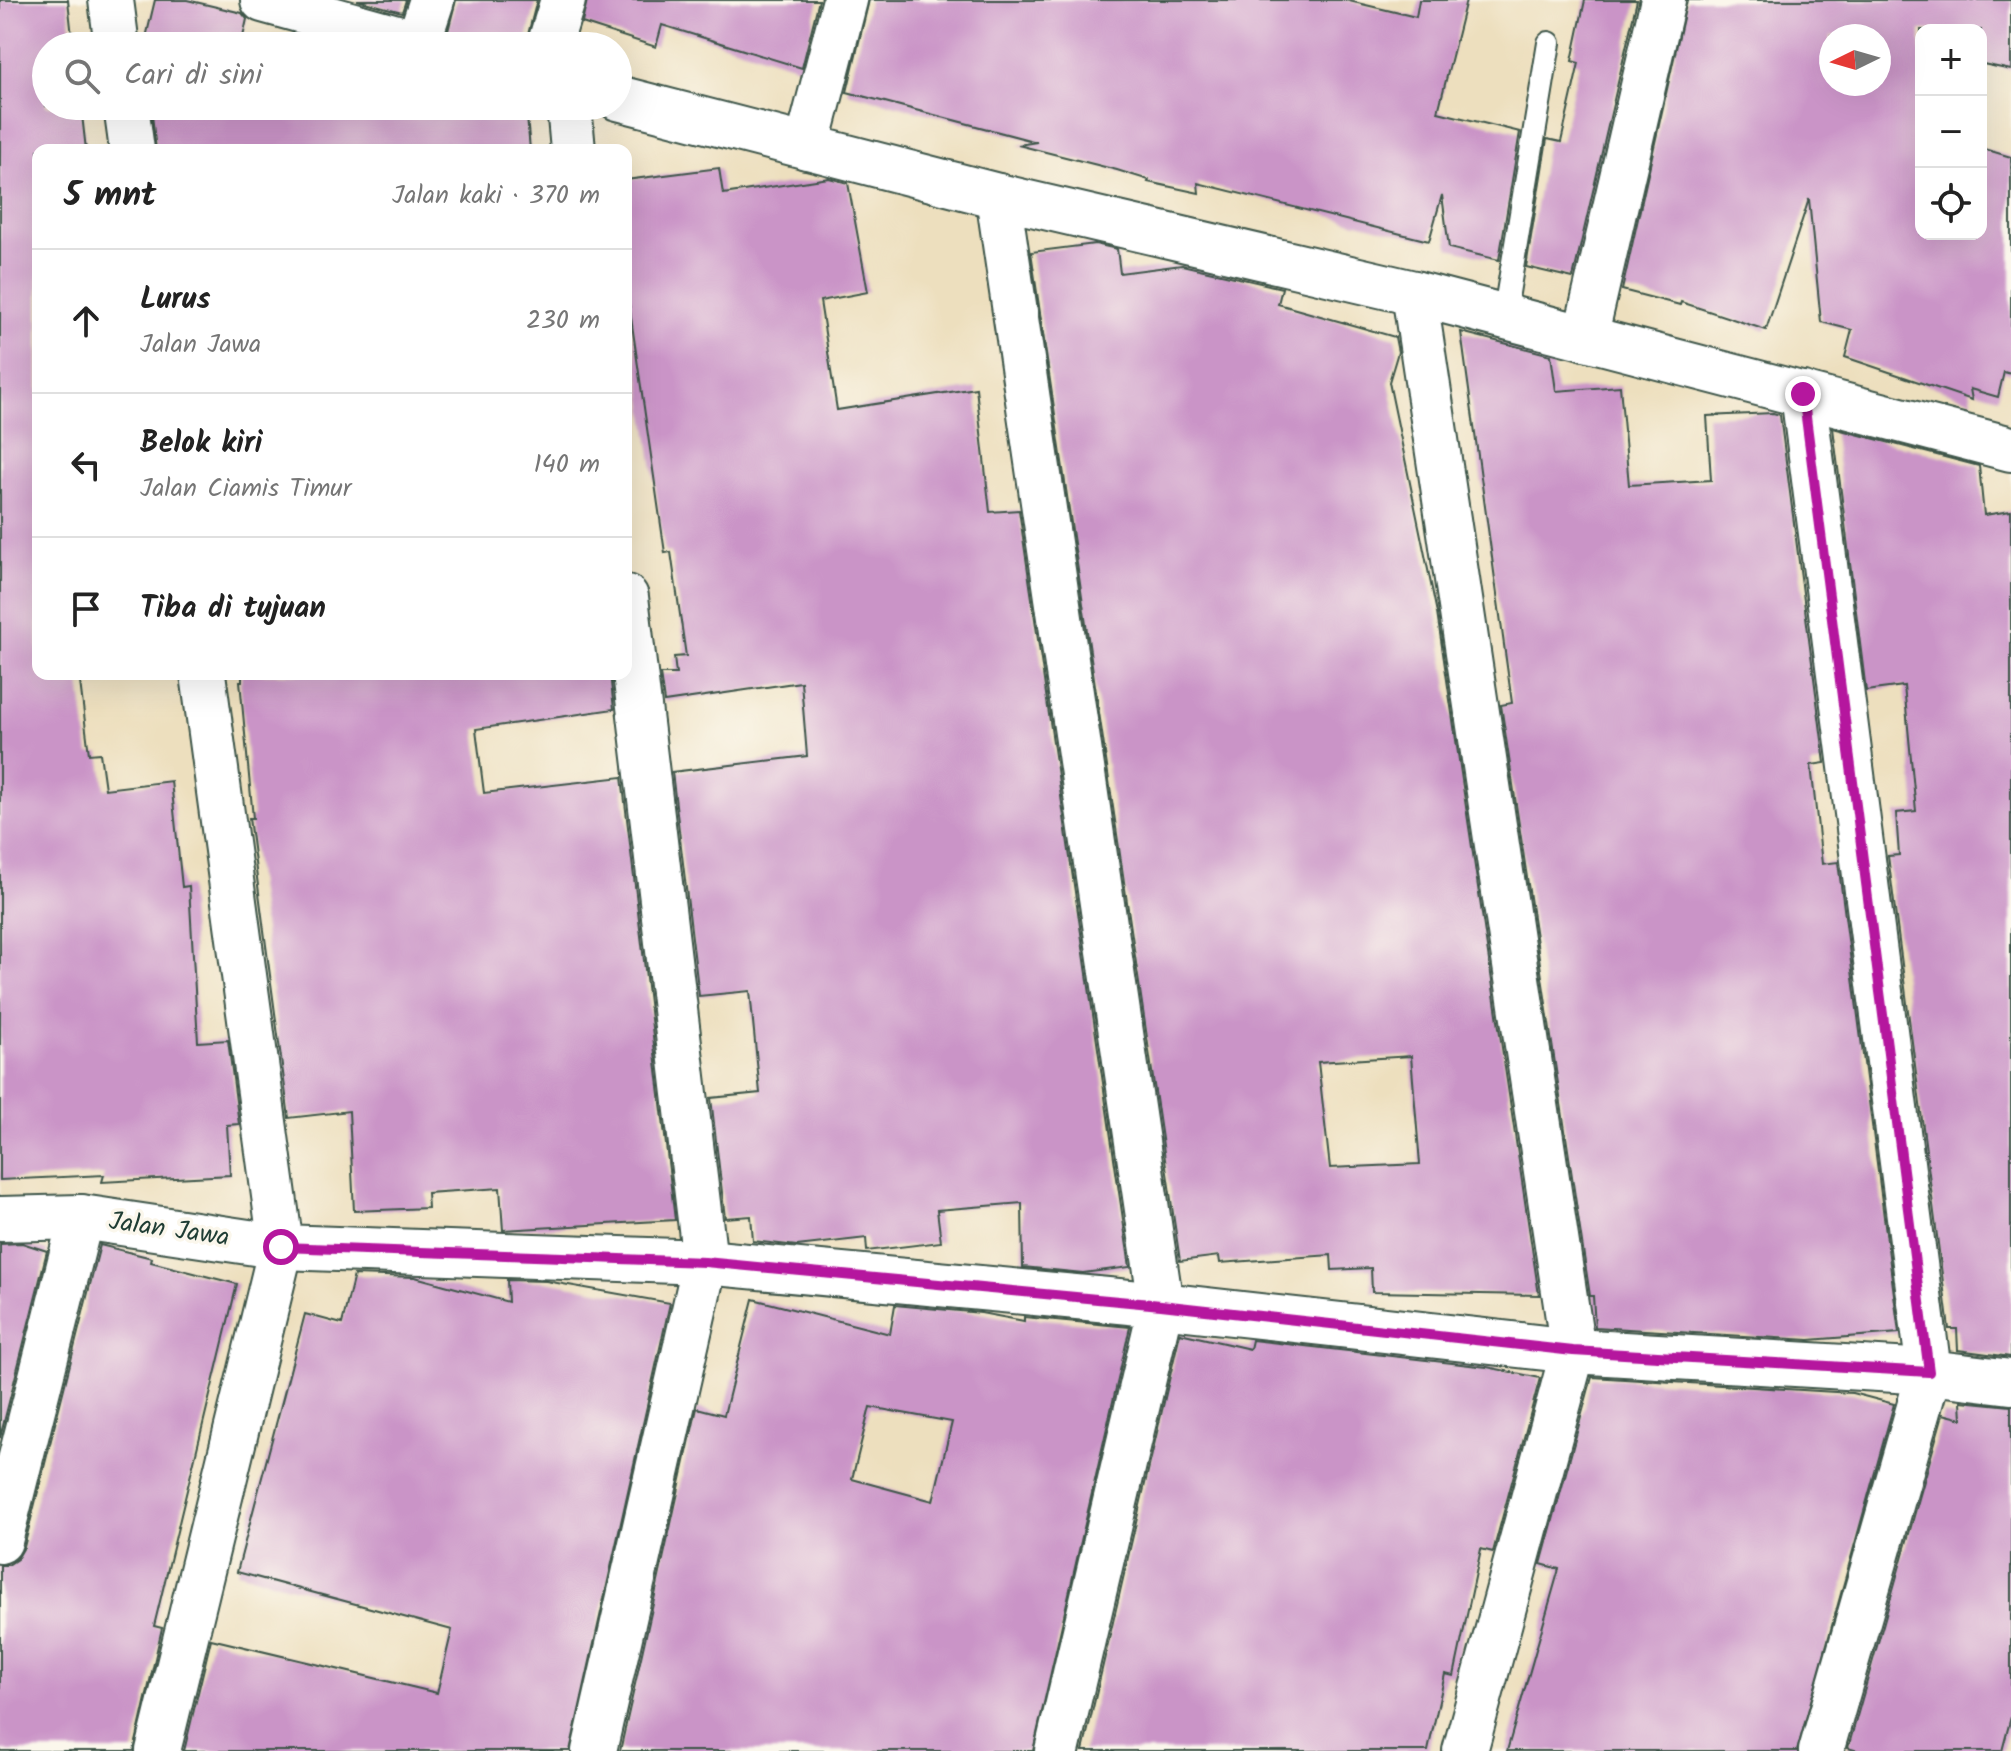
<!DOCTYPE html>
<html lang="id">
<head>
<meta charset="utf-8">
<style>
	:root { --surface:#fff; --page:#f6f6f6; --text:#222; --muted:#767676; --line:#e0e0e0 }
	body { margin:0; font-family:Kalam,sans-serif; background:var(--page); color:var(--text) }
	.controls { position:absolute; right:24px; top:24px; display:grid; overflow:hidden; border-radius:16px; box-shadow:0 8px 32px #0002 }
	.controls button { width:72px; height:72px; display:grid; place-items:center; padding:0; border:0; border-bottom:2px solid var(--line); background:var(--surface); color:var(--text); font:40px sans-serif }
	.compass { position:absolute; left:1819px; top:24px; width:72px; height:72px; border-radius:50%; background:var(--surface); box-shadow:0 8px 32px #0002; rotate:265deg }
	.stop { position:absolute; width:24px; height:24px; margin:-18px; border:6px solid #b5179e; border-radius:50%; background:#fff }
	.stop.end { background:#b5179e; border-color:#fff; box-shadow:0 2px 8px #0008 }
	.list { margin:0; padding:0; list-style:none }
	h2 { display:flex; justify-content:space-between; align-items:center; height:104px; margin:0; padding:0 32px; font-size:34px }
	h2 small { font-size:26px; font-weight:400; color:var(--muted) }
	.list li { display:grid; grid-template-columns:52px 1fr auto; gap:24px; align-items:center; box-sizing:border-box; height:144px; padding:0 32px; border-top:2px solid var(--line) }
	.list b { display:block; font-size:30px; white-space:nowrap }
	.list p { margin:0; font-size:26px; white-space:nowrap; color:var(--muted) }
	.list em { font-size:26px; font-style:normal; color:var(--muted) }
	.icon { flex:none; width:44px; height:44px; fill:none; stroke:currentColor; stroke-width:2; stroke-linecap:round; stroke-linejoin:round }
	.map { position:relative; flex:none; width:2011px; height:1751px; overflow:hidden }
	.search { position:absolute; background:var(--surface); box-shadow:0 8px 32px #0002; left:32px; top:32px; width:600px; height:88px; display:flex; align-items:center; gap:20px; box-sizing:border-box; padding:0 28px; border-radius:44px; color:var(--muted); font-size:30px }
	.panel { position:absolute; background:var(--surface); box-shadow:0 8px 32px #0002; left:32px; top:144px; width:600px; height:536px; border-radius:16px }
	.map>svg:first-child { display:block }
</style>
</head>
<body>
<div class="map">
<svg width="2011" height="1751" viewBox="0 0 2011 1751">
	<rect width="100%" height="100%" fill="#fbf7ec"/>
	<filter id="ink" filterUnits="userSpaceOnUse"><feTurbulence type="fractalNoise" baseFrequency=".0125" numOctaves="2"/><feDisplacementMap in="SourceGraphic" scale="16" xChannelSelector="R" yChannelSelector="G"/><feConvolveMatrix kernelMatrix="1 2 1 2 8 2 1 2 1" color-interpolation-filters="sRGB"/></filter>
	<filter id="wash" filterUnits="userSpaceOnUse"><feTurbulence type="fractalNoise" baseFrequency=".006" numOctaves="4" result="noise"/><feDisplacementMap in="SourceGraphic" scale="32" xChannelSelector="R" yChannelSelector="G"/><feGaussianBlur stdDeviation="1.8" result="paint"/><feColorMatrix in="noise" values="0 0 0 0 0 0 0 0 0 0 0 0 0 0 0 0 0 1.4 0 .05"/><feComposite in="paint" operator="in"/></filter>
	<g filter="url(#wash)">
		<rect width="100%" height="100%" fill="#eddfbe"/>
		<g id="blocks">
			<!-- building -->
			<g fill="#ca94c7" fill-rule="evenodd">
				<path d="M0 0H68L73 46H46V106H81L86 150H38V674H79L89 754 100 753 105 789 171 781 182 887 189 886 198 1042 228 1040 239 1124 227 1125 230 1175 102 1182 104 1175 0 1180Z"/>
				<path d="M155 0H187L242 13 247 19 241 46H144Z"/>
				<path d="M357 0H406L402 12Z"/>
				<path d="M456 0H537L525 46H453L448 31Z"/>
				<path d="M587 0H819L802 68 662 25 656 47 582 23Z"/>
				<path d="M869 0H1345L1416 17 1419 0H1466L1438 112 1520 132 1499 260 1449 248 1442 195 1429 241 1198 183 1199 193 1148 182 1149 180 1117 170 1018 145 1037 142 847 92Z"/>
				<path d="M1585 0H1637L1573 278 1526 267 1547 139 1561 142 1579 63 1572 61Z"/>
				<path d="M1687 0H2011V70L1983 64 1981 75V30H1921V234H1981V148L2011 157V374L2004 372 1998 397 1970 389 1972 400 1845 357 1852 330 1821 322 1809 199 1766 330 1681 302 1680 305 1622 290ZM1831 36H1879V84H1831Z"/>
				<path d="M151 106H526L530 150H156Z"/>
				<path d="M719 168 723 194 829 178 848 183 868 292 820 301 837 410 976 388 990 512 1019 510 1130 1267 1083 1273 1023 1267 1022 1203 937 1210 941 1242 867 1251 866 1238 797 1246 753 1241 751 1216 725 1218 711 1098 760 1093 750 991 699 996 672 772 807 756 801 682 664 702 660 674H676L674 657 686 656 671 552 665 553 626 283V180Z"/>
				<path d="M1095 244 1117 249 1120 273 1182 265 1282 288 1278 304 1395 337 1398 352 1389 382 1437 613 1539 1295 1372 1292 1371 1268 1332 1270 1331 1255 1220 1263 1219 1256 1180 1261 1031 252ZM1411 1056 1420 1164 1330 1168 1318 1062Z"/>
				<path d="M1461 332 1551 355 1556 391 1620 386 1629 485 1711 480 1707 416 1773 413 1780 415 1825 763 1811 765 1822 864 1838 862 1899 1333 1809 1340 1595 1327 1593 1296H1590L1501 705 1512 703Z"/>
				<path d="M1833 428 1979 466 1984 515 2011 511V1357L1958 1350 1957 1329H1949L1888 856 1899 855 1896 813 1916 811 1904 686 1866 691Z"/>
				<path d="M242 674H610L614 709 476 729 484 793 622 777 675 1220 503 1230 500 1188 427 1193 428 1208 354 1211 349 1111 289 1118 249 818H253L240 681H242Z"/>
				<path d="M22 1243 47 1251 0 1438V1244Z"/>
				<path d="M100 1245 152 1258 151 1262 237 1284 154 1626 162 1628 134 1751H0V1565H8L17 1559 24 1547Z"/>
				<path d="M354 1275 415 1277 508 1302 507 1280 546 1281 670 1303 570 1751H184L211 1639 437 1693 452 1630 237 1572 305 1314 342 1324Z"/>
				<path d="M753 1299 890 1334 895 1305 981 1313 1024 1321V1317L1130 1327 1033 1751H620L697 1408 724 1415ZM870 1407 952 1422 933 1501 852 1479Z"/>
				<path d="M1180 1333 1250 1349 1252 1340 1487 1367 1540 1378 1493 1552 1481 1549 1454 1676 1445 1674 1428 1751H1083Z"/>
				<path d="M1592 1377 1852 1393 1894 1404 1797 1751H1507L1559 1569 1541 1564Z"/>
				<path d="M1961 1401 2011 1406V1717L2002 1751H1858L1848 1748 1943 1414 1962 1419Z"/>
			</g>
		</g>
	</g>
	<g filter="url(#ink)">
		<use href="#blocks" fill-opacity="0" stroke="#3e5549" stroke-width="2"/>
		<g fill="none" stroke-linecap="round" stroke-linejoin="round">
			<defs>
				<path id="service" d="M1504 317 1549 43"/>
				<g id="minor">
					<path d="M111 0 117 46"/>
					<path d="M263 0 429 46"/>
					<path d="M418 43 432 0"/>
					<path d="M549 46 563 0"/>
					<path d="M618 98 998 196 1414 293 2011 449"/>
					<path d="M126 106 132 150"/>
					<path d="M569 106 573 150"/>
					<path d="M807 147 845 0"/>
					<path d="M998 196 1161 1305 1057 1751"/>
					<path d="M1414 293 1573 1351 1465 1751"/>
					<path d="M1585 338 1663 0"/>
					<path d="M1803 394 1929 1372 1821 1751"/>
					<path d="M0 1219 81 1217 281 1247 705 1262 1161 1305 1573 1351 1929 1372 2011 1382"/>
					<path d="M0 1541 81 1217"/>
					<path d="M158 1751 281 1247 203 674"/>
					<path d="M594 1751 705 1262 626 597"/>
				</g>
			</defs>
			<!-- service casing -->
			<use href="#service" stroke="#3e5549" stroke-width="26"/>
			<!-- minor casing -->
			<use href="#minor" stroke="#3e5549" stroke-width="48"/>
			<!-- service -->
			<use href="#service" stroke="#fff" stroke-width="22"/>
			<!-- minor -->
			<use href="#minor" stroke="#fff" stroke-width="44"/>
		</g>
	</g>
	<g fill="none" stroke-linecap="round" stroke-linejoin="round" filter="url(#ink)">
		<!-- route -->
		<path stroke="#b5179e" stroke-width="10" d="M281 1247 705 1262 1161 1305 1573 1351 1929 1372 1803 394"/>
	</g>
	<g text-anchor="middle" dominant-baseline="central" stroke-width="7" stroke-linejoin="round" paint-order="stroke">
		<!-- street labels -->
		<g font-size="26" fill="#1f3d34" stroke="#fbf7ec">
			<text transform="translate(169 1230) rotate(8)">Jalan Jawa</text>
		</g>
	</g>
</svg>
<div class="controls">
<button>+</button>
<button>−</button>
<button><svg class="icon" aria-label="locate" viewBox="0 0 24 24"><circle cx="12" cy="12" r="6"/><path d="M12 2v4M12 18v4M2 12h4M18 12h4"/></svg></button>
</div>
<svg class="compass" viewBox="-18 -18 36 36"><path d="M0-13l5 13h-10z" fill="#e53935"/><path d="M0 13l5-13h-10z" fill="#767676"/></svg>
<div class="stop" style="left:281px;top:1247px"></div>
<div class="stop end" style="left:1803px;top:394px"></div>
<div class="search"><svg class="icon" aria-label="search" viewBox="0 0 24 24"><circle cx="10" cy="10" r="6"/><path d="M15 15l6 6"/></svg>Cari di sini</div>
<section class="panel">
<h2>5 mnt<small>Jalan kaki · 370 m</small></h2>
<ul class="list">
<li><svg class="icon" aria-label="ahead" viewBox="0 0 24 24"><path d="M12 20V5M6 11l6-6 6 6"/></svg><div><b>Lurus</b><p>Jalan Jawa</p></div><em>230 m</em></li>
<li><svg class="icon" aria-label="left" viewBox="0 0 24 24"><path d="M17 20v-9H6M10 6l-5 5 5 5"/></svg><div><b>Belok kiri</b><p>Jalan Ciamis Timur</p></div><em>140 m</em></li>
<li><svg class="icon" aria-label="arrive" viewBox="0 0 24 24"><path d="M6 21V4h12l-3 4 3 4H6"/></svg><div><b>Tiba di tujuan</b></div></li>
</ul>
</section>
</div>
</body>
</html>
